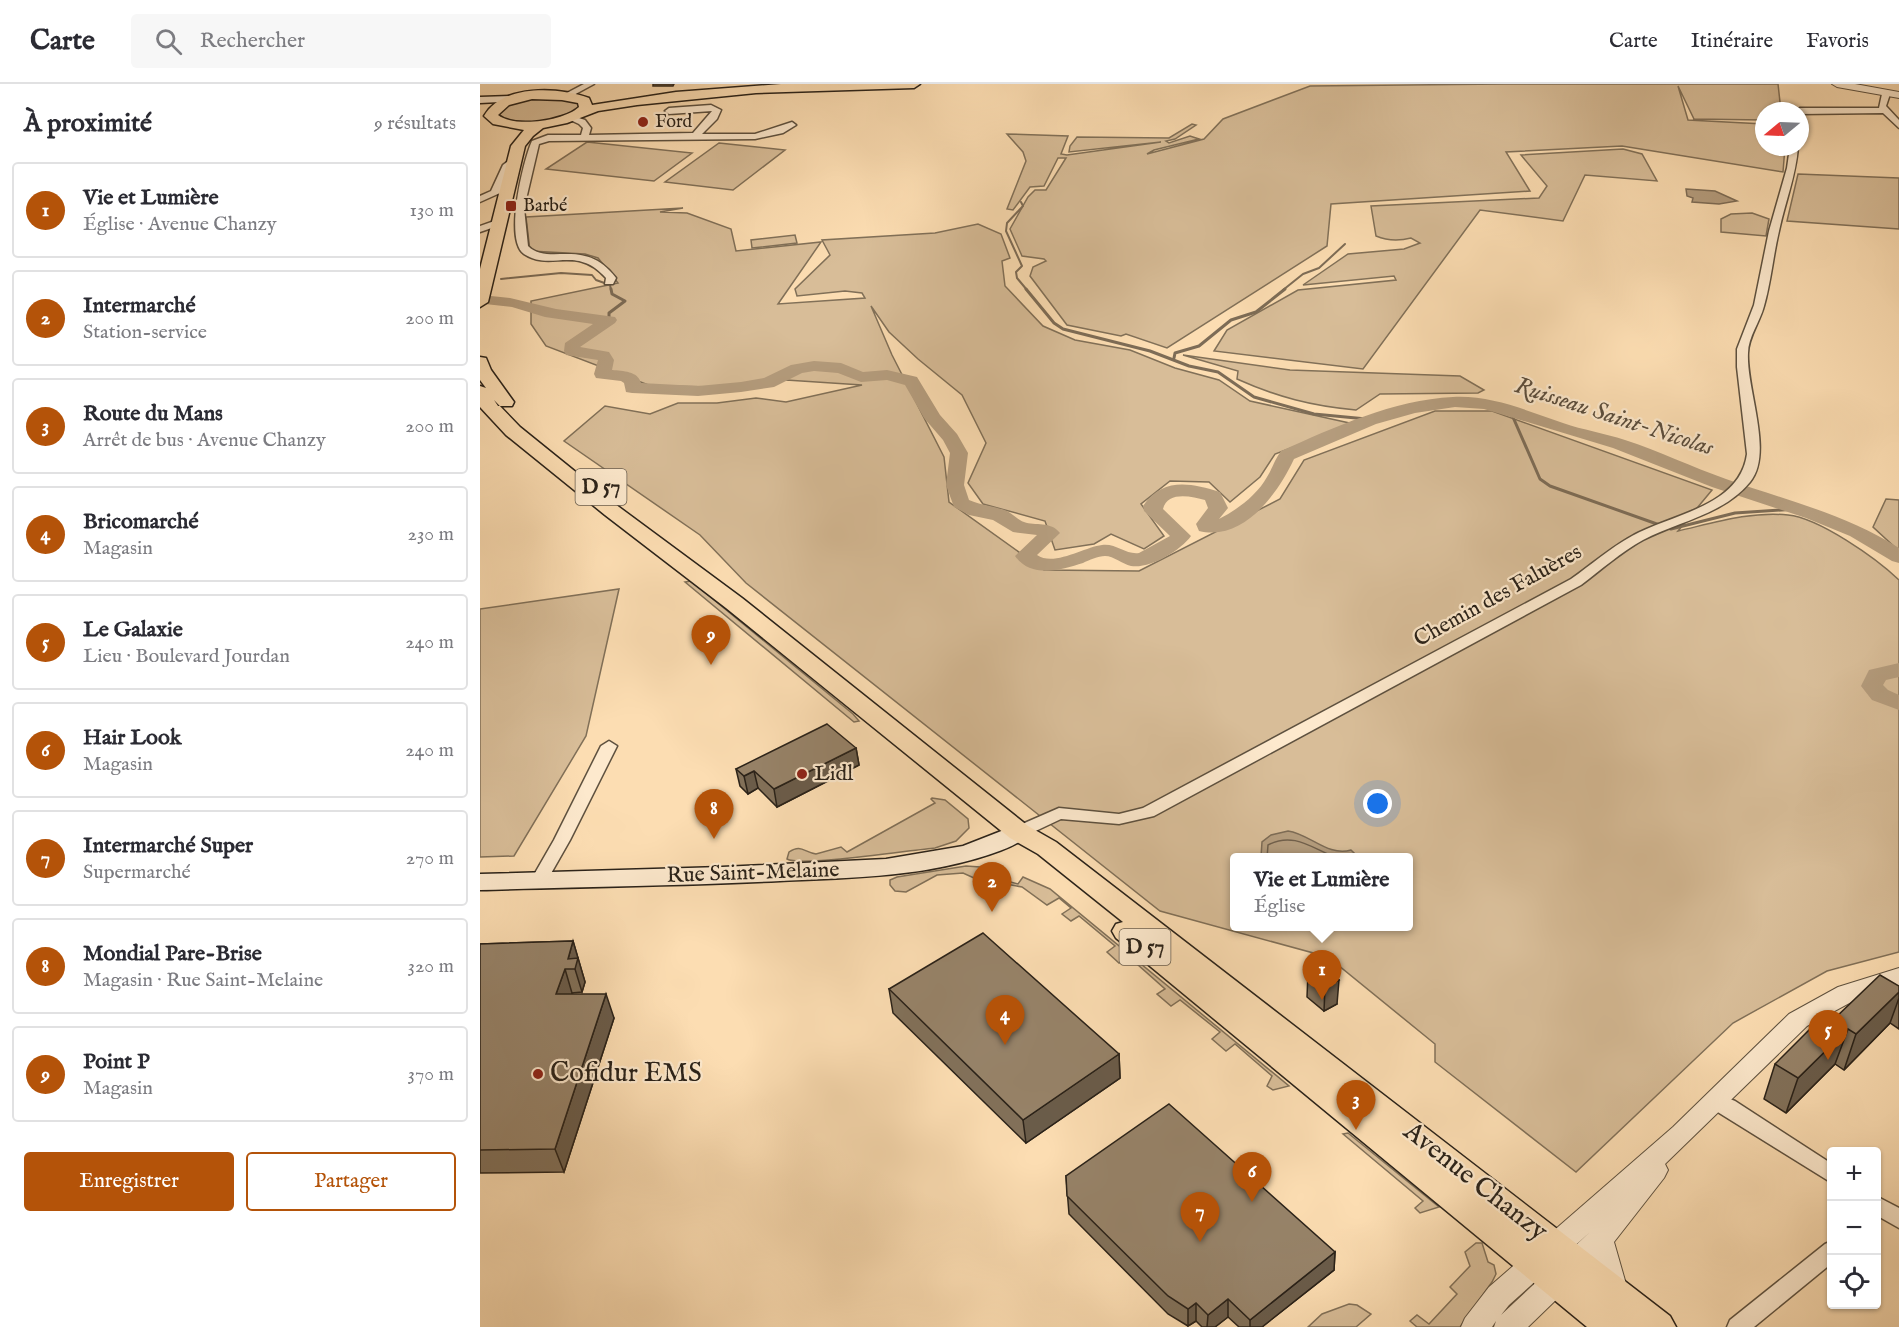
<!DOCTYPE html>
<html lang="fr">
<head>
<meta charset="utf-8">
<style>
	:root { --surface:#fff; --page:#f7f7f7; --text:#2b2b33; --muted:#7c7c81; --line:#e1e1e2; --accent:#b45309 }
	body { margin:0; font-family:"IM FELL English",serif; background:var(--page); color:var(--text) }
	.controls { position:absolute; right:18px; bottom:18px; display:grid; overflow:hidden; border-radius:6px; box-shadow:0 2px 4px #0004 }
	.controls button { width:54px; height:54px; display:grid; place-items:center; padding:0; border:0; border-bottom:2px solid var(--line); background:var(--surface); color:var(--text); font:30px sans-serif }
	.compass { position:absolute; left:1275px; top:18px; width:54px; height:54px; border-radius:50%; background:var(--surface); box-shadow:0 2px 4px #0004; rotate:251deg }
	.you { position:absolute; left:898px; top:720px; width:21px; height:21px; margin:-15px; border:4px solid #fff; border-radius:50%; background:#1a73e8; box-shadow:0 0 0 9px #1a73e833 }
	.badge { display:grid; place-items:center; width:39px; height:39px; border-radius:50%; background:var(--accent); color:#fff; font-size:20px; font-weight:700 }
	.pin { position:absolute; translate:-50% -50px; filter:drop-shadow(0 2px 3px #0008) }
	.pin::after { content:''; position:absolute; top:32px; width:21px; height:18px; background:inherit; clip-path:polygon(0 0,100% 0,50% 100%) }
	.popup { position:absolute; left:750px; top:769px; width:183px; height:78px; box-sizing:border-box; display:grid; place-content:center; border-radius:6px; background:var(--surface); filter:drop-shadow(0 2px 4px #0005); font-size:20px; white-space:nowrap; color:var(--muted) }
	.popup b { font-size:22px; color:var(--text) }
	.popup::after { content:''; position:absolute; left:50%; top:100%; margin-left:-12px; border:12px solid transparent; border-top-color:var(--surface) }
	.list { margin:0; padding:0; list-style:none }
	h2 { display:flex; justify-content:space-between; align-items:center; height:78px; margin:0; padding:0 24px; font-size:26px }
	h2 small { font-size:20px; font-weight:400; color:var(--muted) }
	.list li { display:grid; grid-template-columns:39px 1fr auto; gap:18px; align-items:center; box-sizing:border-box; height:96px; margin:0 12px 12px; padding:0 12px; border:2px solid var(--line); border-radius:6px }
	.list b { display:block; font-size:22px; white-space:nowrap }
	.list p { margin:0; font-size:20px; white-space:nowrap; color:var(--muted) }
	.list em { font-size:20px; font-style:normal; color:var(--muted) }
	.actions { display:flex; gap:12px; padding:18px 24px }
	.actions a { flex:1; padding:14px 0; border:2px solid var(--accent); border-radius:6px; text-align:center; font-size:21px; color:var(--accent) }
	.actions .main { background:var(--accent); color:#fff }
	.icon { flex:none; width:33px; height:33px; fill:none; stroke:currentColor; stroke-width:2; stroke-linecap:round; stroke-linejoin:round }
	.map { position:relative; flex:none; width:1419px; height:1243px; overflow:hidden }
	header { display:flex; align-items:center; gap:36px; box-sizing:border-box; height:84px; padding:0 30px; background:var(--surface); border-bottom:2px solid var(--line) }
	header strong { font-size:28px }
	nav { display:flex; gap:33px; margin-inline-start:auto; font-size:21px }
	.search { width:420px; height:54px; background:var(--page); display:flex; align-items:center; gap:15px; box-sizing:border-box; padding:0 21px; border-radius:6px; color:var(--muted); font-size:22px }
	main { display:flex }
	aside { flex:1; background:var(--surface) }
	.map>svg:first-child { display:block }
</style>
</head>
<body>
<header>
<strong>Carte</strong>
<div class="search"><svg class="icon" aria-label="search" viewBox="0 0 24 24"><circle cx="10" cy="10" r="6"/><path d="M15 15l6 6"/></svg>Rechercher</div>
<nav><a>Carte</a><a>Itinéraire</a><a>Favoris</a></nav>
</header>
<main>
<aside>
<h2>À proximité<small>9 résultats</small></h2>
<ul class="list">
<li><span class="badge">1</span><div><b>Vie et Lumière</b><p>Église · Avenue Chanzy</p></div><em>130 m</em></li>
<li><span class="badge">2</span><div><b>Intermarché</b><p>Station-service</p></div><em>200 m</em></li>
<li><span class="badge">3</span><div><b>Route du Mans</b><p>Arrêt de bus · Avenue Chanzy</p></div><em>200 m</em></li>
<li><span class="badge">4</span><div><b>Bricomarché</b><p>Magasin</p></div><em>230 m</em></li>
<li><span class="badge">5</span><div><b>Le Galaxie</b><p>Lieu · Boulevard Jourdan</p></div><em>240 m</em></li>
<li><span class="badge">6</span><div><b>Hair Look</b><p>Magasin</p></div><em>240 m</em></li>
<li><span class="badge">7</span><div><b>Intermarché Super</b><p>Supermarché</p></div><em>270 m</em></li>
<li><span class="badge">8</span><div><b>Mondial Pare-Brise</b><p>Magasin · Rue Saint-Melaine</p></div><em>320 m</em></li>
<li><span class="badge">9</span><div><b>Point P</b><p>Magasin</p></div><em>370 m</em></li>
</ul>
<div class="actions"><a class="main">Enregistrer</a><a>Partager</a></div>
</aside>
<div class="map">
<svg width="1419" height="1243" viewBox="0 0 1419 1243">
	<rect width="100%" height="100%" fill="#fcddb2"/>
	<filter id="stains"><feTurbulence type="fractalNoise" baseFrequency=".00333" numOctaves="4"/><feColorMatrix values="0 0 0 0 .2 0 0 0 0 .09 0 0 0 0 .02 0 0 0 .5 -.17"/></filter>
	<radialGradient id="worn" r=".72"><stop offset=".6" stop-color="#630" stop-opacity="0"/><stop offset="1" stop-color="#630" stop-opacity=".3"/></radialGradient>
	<!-- green -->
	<g fill="#d8bd98" stroke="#817058" stroke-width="1.5" fill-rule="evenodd">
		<path d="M1024 0H1298L1301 27H1284V36L1214 35 1198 2 1208 36 1284 40V63H1305L1303 88 1142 62 1026 68 1050 107 851 120 847 162 687 264 646 250 641 252 587 241 550 192 553 183 566 177 564 175 542 172 530 145 548 113 555 106H566L586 74H578L564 102 550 103 533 126 527 125 546 77 543 68 527 50 588 52 581 70 587 71 681 58 589 68 590 62 597 53 689 54 712 40 716 41 695 55 686 57 689 59 710 52 719 55 674 66 667 70 724 55 743 35 830 2Z"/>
		<path d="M71 13 96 18 99 22 97 26C69 38 48 43 18 33L17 30C30 14 52 15 71 13Z"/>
		<path d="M107 58 212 69 174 97 66 85Z"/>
		<path d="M239 59 305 66 253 106 185 98Z"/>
		<path d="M1143 65 1162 70 1177 97 1105 91 1083 137 1000 126 883 285 734 267 747 246 818 206 916 196 914 192 823 201 868 170 924 165 940 159 931 154C919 157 908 157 896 152L891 122 1059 114 1067 102 1041 71Z"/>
		<path d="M1318 90 1419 94V145L1307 137Z"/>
		<path d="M203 124 180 128 207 129 251 145 256 167 341 158 298 220 385 214 382 209 365 207 317 212 315 205 350 171 342 156 455 149 498 140 521 150 530 174 522 177 525 202 563 242 595 256 650 266 695 284 739 296 770 317 874 340 795 370 780 393 750 418 729 398 690 397 661 420 684 452 664 465 631 450 614 460 575 466 565 437 503 420 488 399 506 359 482 311 438 275 409 248 391 222 412 271 464 373 469 418 564 486 659 487 800 415 824 376 955 327H1012L1232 406 1198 447C1233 439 1271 427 1308 431 1339 434 1396 474 1419 496V868L1347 887 1253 939 1096 1088 955 978V960L848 873 680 827 266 499 220 451 84 357 125 322 170 330 198 319H237L276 314 306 318 382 301 306 296 240 303 171 302 66 262 51 240V217L138 199 118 174 105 170 50 167 46 133ZM755 774H929V842H755Z"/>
		<path d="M1272 129 1289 135 1286 152 1241 148V135L1251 130Z"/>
		<path d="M315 151 317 159 272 164 271 156Z"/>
		<path d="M703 271 810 286 980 292 1004 306 998 309 900 310 876 326C832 322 797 313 757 295L758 287Z"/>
		<path d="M1406 415 1419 416V467L1393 443Z"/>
		<path d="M211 497 373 630 379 637 374 638 205 498Z"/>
		<path d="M139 505 106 652 34 772 0 773V525Z"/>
		<path d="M452 714 465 716 488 735 489 744 476 757 455 764C431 766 321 783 307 775L309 768C321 760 324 768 336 770L361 763 367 768 455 719 451 715Z"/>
		<path d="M486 782 514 784 512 793 538 800 543 793 570 805 809 1002 793 1006 787 1002 792 992 755 960 746 967 732 955 740 948 700 916 691 922 677 910 685 905 649 873 639 879 627 868 635 862 599 832 591 837 582 830 591 824 579 814 567 821 542 803 494 794 483 789 457 791 426 808 415 807 410 801V796L417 793Z"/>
		<path d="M868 1049 959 1123 940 1129 935 1124 943 1117 863 1050Z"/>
		<path d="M996 1159H1002L1008 1178 1014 1181 1016 1190 1012 1198 980 1243H937L930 1237 937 1231 949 1240 977 1210 970 1203 990 1182 985 1168Z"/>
		<path d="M869 1220 877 1221 891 1230 876 1243H828L842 1230Z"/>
	</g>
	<!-- water -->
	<g fill="#b59d7e" stroke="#7d6c56" stroke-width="1.5">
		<path d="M1206 105 1235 107 1257 117 1239 120 1212 118 1213 114 1207 112Z"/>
		<path d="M808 747C830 750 848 773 871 766L874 769 868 773H781L782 758 791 751Z"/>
	</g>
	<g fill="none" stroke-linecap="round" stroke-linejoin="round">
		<!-- shore -->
		<path stroke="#70604c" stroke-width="1.5" d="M787 774 788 761C814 747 833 765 857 774"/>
		<!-- stream-far1 -->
		<g stroke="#7d6c56" stroke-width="2">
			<path d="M541 118 543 122 527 139 526 147 542 182 536 188 537 194 547 206"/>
			<path d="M21 195 81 189 112 191 116 196 130 201 131 206"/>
			<path d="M803 206 823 190 839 184 865 160"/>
		</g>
		<!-- stream -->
		<g stroke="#7d6c56" stroke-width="3">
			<path d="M546 205 574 239 583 245 670 267 709 282 738 288 774 313 834 330 897 336"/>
			<path d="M129 236V229L145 217 132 210 131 205"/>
			<path d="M694 274 695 269 719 262 751 236 776 228 805 205"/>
			<path d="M1029 324 1060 395 1070 402 1191 445 1255 429 1317 425"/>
		</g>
		<!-- river -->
		<g fill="#b59d7e" fill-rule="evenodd">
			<path d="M11 212 30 214 76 225 135 233 137 236 135 239 100 263 129 268 134 276 132 286C143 287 158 287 161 299L218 302 261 298 284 294 311 281 334 277 361 279 383 288 407 286 437 293 460 331 477 350 488 369 484 401 489 416C502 422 515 422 527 427 533 430 538 436 544 438 555 442 571 437 580 449L557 471C574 483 604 463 622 461 636 459 646 471 659 469L690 452 664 427 663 422C683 393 710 399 740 408L748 424 739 435C757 426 777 411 787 393 792 385 795 375 801 367 855 343 913 316 973 313 1012 311 1047 327 1083 339 1103 346 1124 349 1145 356 1179 367 1212 383 1246 395 1305 416 1366 430 1419 464V479L1412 477 1370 452 1326 434 1232 403 1133 364 1004 325 975 323 935 329 896 340 814 375C798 409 764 458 719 447L716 440 728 424 725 416C711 412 687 407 683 425L711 452C700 467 670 485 651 482 642 480 634 472 625 472 618 472 609 476 603 479 581 486 551 495 535 472L557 451 533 448 513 436 489 431 474 423 466 401 470 369 463 356 444 334 425 301 407 296 381 298 358 289 334 287 322 289 294 303 261 308 218 312 152 309 146 308 144 299 141 297 116 294 114 290 118 276 86 271 84 267 85 259 113 240 65 233 32 223 5 220 3 217 5 214Z"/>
			<path d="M1419 579V593L1406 596 1403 601 1408 606 1419 611V626L1392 616 1381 602 1389 586Z"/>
		</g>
		<defs>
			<g id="minor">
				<path d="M104 0H114L90 13 83 11Z"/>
				<path d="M1406 8 1410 10 1406 22 1419 36V44L1403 29 1320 30V27H1316L1320 24H1399L1402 10Z"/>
				<path d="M231 21 241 26 237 35 222 50H275L312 38 316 41 303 49 275 55 69 57 59 60 44 124 48 162C69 183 104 152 136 194L133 200H125L126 194C96 160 71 188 44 170 24 156 43 77 52 57L68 51H101L103 44 99 40 86 34 90 31 105 36 111 44 109 51 213 49 232 27 189 30 185 27 189 24Z"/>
				<path d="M1310 63H1318C1316 92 1305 118 1299 147 1293 172 1291 198 1284 222 1280 238 1268 253 1268 269 1266 305 1294 369 1270 398 1243 431 1199 437 1163 456 1141 468 1121 486 1101 501L674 732 639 740 581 735 545 752H533L531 748 533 744 579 724 639 730 663 724 1091 495C1111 481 1130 464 1152 452 1191 430 1260 423 1267 370L1257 283V265L1274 221 1289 147 1307 84Z"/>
				<path d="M27 78 31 81 20 109 0 118V112L11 107 23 81Z"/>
				<path d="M20 135 25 138 23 140 0 148V142Z"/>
				<path d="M129 657 137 662 90 756 65 800H53L51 796 74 756 121 662Z"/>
				<path d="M1235 1009 1255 1017 1352 1080V1099L1228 1022 1225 1017 1228 1012Z"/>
				<path d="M1396 1112 1419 1124V1144L1396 1131Z"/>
				<path d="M1352 1157V1179L1274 1243H1247L1250 1236 1345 1160Z"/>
			</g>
			<g id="tertiary">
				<path d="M1352 0H1375L1419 8V14L1357 3Z"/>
				<path d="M1419 884V902L1375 916 1327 942 1185 1080 1188 1086 1184 1094 1134 1158 1148 1207 1144 1216 1134 1219 1124 1216 1113 1180 1048 1243H1014L1016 1237 1012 1243H981L985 1234 1009 1203 1193 1043 1309 930 1358 903ZM1110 1148 1021 1231 1029 1221Z"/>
			</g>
			<g id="secondary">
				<path d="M34 12 40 15 38 17 0 19V13Z"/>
				<path d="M539 740 547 743 550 748C538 769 457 785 432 788 388 794 344 795 300 797 200 802 100 803 0 806V790L242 783 406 775 483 762Z"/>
			</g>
			<g id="primary">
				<path d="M301 0H440L434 4 276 9 157 21 118 27 87 39 63 44 53 52 45 62 8 218 0 223V185L31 62 44 46 13 40 4 32C22 0 78 3 109 14L112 21 196 8ZM52 15 82 16 98 19 99 23C84 37 35 44 18 31L29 21Z"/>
				<path d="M0 273 6 274 11 286 34 318 32 322H18L14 316 40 343 139 423 262 514 548 742 576 758 1190 1232 1196 1243H1107L636 854 632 847 636 840 643 838 558 770 530 754 246 524 125 431 26 351 0 323V302L6 304 0 296Z"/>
			</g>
		</defs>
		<!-- minor casing -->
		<use href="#minor" stroke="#5e513f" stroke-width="3"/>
		<!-- tertiary casing -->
		<use href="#tertiary" stroke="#5e513f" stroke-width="2"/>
		<!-- secondary casing -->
		<use href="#secondary" stroke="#2a2219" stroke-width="3"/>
		<!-- primary casing -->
		<use href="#primary" stroke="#2a2219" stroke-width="3"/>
		<!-- minor -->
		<use href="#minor" fill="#fde9cd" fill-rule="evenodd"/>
		<!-- tertiary -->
		<use href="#tertiary" fill="#fde9cd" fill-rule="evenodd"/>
		<!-- secondary -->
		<use href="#secondary" fill="#fde9cd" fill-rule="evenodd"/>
		<!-- primary -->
		<use href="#primary" fill="#fcddb2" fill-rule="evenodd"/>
	</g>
	<!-- wall -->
	<g fill="#82715a" stroke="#2a2219" stroke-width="1.5">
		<path d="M173 0H194L193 2H173Z"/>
		<path d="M376 664 379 681 297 723 278 704 268 710 260 702 256 685Z"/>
		<path d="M93 857 105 898 102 908 92 909V910L134 934 84 1088 0 1089V860Z"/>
		<path d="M841 882 857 920 844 927 827 913 828 889Z"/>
		<path d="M1419 902V945L1410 939 1364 986 1355 980 1306 1029 1284 1015 1295 980Z"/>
		<path d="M409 905 639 970 640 994 546 1059 413 929Z"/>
		<path d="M586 1092 855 1168 854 1186 782 1243H759L748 1233 735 1243H722L716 1237 708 1242 688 1230 589 1130Z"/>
	</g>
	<!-- shaded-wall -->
	<g fill="#6a5c4a" stroke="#2a2219" stroke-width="1.5">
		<path d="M376 664 379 681 297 723 294 705Z"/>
		<path d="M274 687 278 704 268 710 264 692Z"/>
		<path d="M93 857 105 898 102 908 95 885 88 875Z"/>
		<path d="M85 885 92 909 84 934 76 910Z"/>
		<path d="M859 896 857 920 844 927 845 903Z"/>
		<path d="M1419 908V914L1410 939 1364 986 1376 950Z"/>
		<path d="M126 910 134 934 84 1088 75 1065Z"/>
		<path d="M1368 945 1355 980 1306 1029 1318 994Z"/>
		<path d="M639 970 640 994 546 1059 543 1036Z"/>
		<path d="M855 1168 854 1186 782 1243H770V1236Z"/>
		<path d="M748 1215V1233L735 1243H727L728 1231Z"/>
		<path d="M716 1219V1237L708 1242V1225Z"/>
	</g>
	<!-- building -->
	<g fill="#978369" stroke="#2a2219" stroke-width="1.5">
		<path d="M347 640 376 664 294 705 274 687 264 692 256 685Z"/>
		<path d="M503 849 639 970 543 1036 409 905Z"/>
		<path d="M93 857 88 875 98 874 95 885H85L76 910H126L75 1065 0 1066V860Z"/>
		<path d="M841 882 859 896 845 903 828 889Z"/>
		<path d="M1400 891 1419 902V908L1376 950 1368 945 1318 994 1295 980 1344 931 1353 936Z"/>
		<path d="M689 1020 855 1168 770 1236 748 1215 728 1231 716 1219 708 1225 688 1212 587 1112 586 1092Z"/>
	</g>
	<!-- markers -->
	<g fill="#8f2418" stroke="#fde9cd" stroke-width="2">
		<circle cx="163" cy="38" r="6"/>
		<rect x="25" y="116" width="12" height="12" rx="3"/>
		<circle cx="322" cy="690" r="6"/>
		<circle cx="58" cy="990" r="6"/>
	</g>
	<g text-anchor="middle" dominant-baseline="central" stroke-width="4.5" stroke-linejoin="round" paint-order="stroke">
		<!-- far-poi labels -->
		<g font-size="18" fill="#2a2219" stroke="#fde9cd" text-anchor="start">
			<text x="175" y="38">Ford</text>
			<text x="43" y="122">Barbé</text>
		</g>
		<!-- shield labels -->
		<g fill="#fde9cd" stroke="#695e4f" stroke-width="1.5">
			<rect x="95.5" y="385" width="51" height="36" rx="4.5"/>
			<rect x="639.5" y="845" width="51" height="36" rx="4.5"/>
		</g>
		<g font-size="21" font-weight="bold" fill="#2a2219">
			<text x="121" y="403">D 57</text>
			<text x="665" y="863">D 57</text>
		</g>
		<!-- street labels -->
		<g font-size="22" fill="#2a2219" stroke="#fde9cd">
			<text transform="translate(1018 512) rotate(-29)">Chemin des Faluères</text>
			<text transform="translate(273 789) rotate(-2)">Rue Saint-Melaine</text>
		</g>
		<!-- poi labels -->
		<g font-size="22" fill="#2a2219" stroke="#fde9cd" text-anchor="start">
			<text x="334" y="690">Lidl</text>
		</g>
		<!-- water labels -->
		<g font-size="24" font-style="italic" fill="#5b4d3c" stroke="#fde9cd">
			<text transform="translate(1134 333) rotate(18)">Ruisseau Saint-Nicolas</text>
		</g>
		<!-- near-poi labels -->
		<g font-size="27" fill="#2a2219" stroke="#fde9cd" text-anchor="start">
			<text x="70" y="990">Cofidur EMS</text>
		</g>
		<!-- near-street labels -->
		<g font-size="27" fill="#2a2219" stroke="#fde9cd">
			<text transform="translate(995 1098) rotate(38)">Avenue Chanzy</text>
		</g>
	</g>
	<rect width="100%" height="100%" filter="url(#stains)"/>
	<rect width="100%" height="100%" fill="url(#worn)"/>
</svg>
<div class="controls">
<button>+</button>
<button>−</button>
<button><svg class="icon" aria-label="locate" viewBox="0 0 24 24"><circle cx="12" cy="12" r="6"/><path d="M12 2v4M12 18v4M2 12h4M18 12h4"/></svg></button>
</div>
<svg class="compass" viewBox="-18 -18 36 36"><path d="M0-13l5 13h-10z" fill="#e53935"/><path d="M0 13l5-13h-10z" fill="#7c7c81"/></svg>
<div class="you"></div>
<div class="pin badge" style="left:842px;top:916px">1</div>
<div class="popup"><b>Vie et Lumière</b>Église</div>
<div class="pin badge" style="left:512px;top:828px">2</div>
<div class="pin badge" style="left:876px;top:1046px">3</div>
<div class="pin badge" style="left:525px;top:961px">4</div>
<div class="pin badge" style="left:1348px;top:976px">5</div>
<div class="pin badge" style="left:772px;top:1118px">6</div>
<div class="pin badge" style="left:720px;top:1158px">7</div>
<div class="pin badge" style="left:234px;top:755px">8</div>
<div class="pin badge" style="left:231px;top:581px">9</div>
</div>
</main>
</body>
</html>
